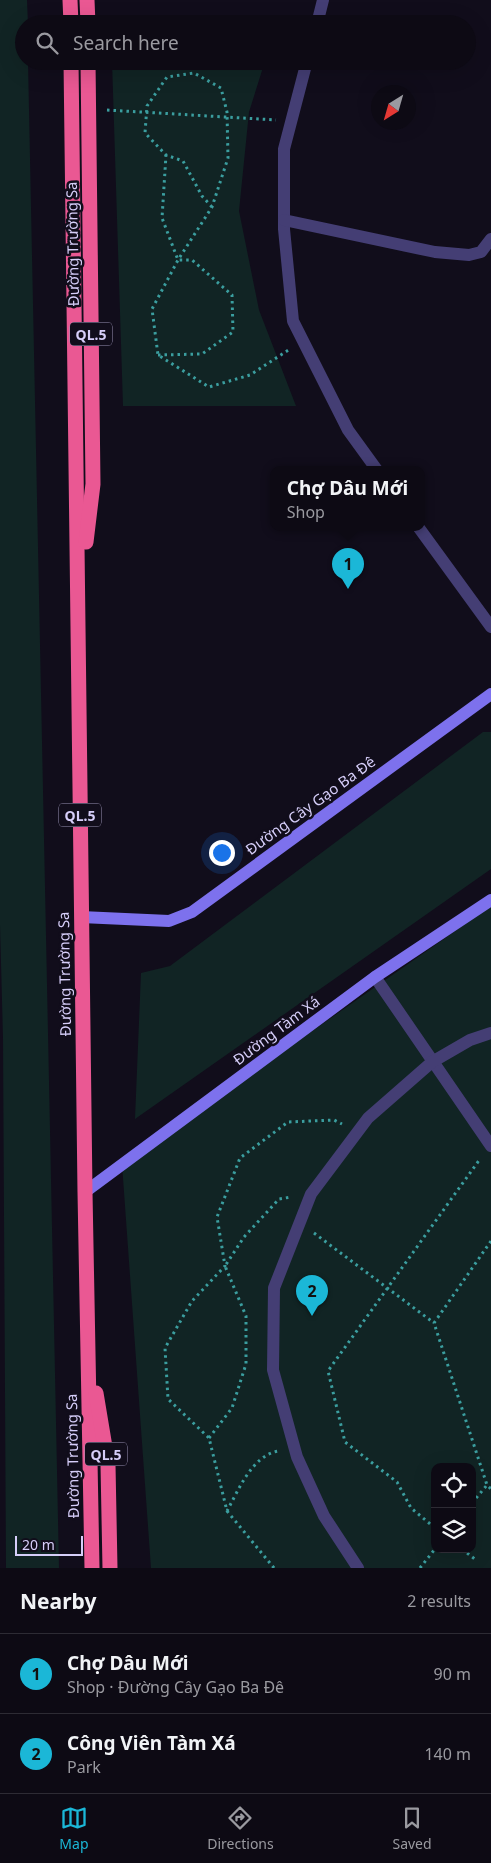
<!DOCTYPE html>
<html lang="en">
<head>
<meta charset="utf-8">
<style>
	:root { --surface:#0d0a14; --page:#16131d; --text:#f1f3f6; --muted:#9a9aa0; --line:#2d2b34; --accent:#1bb7d7 }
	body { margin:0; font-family:"Noto Sans",sans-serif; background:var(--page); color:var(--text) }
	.controls { position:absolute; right:15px; bottom:15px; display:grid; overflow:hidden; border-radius:10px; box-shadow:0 5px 20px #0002 }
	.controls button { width:45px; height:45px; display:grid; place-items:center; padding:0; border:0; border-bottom:1px solid var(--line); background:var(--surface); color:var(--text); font:25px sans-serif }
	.compass { position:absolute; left:371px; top:85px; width:45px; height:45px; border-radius:50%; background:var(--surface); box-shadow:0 5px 20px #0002; rotate:217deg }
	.scale { position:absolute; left:15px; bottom:12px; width:68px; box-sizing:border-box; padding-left:5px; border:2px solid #d6cef9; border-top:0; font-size:14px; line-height:18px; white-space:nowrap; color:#d6cef9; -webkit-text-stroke:4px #110d1b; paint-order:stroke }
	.you { position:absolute; left:221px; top:852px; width:18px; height:18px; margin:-12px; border:4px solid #fff; border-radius:50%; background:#1a73e8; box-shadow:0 0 0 8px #1a73e833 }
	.badge { display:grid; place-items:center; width:32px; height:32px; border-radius:50%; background:var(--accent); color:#111; font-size:16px; font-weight:700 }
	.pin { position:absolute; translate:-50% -41px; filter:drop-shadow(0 1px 2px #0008) }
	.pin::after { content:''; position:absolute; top:26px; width:18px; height:15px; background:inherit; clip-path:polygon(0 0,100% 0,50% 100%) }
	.popup { position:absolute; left:270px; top:466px; width:155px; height:65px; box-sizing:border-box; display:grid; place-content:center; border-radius:10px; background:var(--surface); filter:drop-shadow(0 1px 4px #0005); font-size:16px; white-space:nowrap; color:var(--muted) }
	.popup b { font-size:19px; color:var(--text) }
	.popup::after { content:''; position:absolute; left:50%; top:100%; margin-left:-10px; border:10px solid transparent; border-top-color:var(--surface) }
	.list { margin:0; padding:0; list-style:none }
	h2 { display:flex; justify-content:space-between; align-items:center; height:65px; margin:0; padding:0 20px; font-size:21px }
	h2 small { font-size:16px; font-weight:400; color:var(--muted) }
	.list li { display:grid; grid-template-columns:32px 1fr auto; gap:15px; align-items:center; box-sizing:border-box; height:80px; padding:0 20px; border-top:1px solid var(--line) }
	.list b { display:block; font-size:19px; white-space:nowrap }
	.list p { margin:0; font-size:16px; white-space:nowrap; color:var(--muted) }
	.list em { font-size:16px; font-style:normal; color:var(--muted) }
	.icon { flex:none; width:28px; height:28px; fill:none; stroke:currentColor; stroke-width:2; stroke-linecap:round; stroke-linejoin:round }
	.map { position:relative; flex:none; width:491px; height:1568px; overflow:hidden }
	.search { position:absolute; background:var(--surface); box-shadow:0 5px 20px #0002; left:15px; right:15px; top:15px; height:55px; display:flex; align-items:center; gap:12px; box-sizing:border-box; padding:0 18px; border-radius:28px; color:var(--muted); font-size:19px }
	.sheet { height:225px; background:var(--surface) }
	nav { display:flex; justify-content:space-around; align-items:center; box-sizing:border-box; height:70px; border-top:1px solid var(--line); background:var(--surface); font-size:14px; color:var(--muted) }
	nav a { display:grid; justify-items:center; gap:2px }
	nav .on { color:var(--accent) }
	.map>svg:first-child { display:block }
</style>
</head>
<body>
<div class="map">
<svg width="491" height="1568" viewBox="0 0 491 1568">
	<rect width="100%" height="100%" fill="#110d1b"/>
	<!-- green -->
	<g fill="#112424" fill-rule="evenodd">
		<path d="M0 0H27L28 24H24V61H28L59 1568H6L3 1038 0 925Z"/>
		<path d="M112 61H265L249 112 239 211 259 310 296 406H123Z"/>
		<path d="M483 732H491V869L135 1119 141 973 170 966Z"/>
		<path d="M491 906V1568H151L122 1164ZM435 1467H472V1549H435Z"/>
	</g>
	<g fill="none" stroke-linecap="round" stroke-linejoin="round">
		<!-- path -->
		<g stroke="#3b9e9f" stroke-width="3" stroke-dasharray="2.5 4" stroke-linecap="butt">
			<path d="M107 110 276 120"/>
			<path d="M212 207 202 196 183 161 166 155 145 133 147 106 167 77 194 73 221 88 227 112 228 158 212 207 178 260 152 309 158 355 209 387 250 375 290 349"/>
			<path d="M158 355 202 354 233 332 232 295 192 260H178L162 218 166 155"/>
			<path d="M314 1233 434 1323"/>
			<path d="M491 1241 434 1323 487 1485 491 1489"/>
			<path d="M209 1438 232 1408 246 1364V1316L225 1266 244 1237 279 1199 291 1197"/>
			<path d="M472 1503 487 1485"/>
			<path d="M227 1511C239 1489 252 1456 278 1451"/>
			<path d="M435 1528 411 1508 397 1482 345 1442 328 1371 480 1159"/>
			<path d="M462 1549 476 1560"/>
			<path d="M274 1568 227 1511 209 1438 168 1399 165 1348 192 1301 225 1266 217 1217 240 1158 288 1122 334 1120 342 1124"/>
			<path d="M420 1568 435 1549"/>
		</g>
		<!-- street -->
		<g stroke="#443e74" stroke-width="12">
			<path d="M317 24 323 0"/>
			<path d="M307 61 284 149V229L293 321 348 430 377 470"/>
			<path d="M284 220 435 252 469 255 481 252 491 239"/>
			<path d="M419 528 491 627"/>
			<path d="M375 977 491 1146"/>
			<path d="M358 1568 324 1516 297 1457 273 1370 274 1288 311 1194 368 1118 432 1062 470 1040 491 1033"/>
		</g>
		<!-- secondary -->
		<g stroke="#7d71ed" stroke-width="12">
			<path d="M81 917 169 921 192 912 491 694"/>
			<path d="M85 1192 375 977 491 900"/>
		</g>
		<!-- highway -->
		<g stroke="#ea5893" stroke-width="15">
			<path d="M70 0 71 24"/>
			<path d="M87 0 88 24"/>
			<path d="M71 61 85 1192 92 1568"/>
			<path d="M86 542 93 484 88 61"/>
			<path d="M96 1393 108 1465 110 1568"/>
		</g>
	</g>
	<g text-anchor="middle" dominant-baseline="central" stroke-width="5" stroke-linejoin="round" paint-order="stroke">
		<!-- shield labels -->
		<g fill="#110d1b" stroke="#9b94b6" stroke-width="1">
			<rect x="70" y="322.5" width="42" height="23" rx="4"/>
			<rect x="59" y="803.5" width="42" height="23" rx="4"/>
			<rect x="85" y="1442.5" width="42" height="23" rx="4"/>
		</g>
		<g font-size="14" font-weight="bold" fill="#d6cef9">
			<text x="91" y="334">QL.5</text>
			<text x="80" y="815">QL.5</text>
			<text x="106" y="1454">QL.5</text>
		</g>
		<!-- street labels -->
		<g font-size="15" fill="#d6cef9" stroke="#110d1b">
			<text transform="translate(72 244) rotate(-91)">Đường Trường Sa</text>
			<text transform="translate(310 805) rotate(-36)">Đường Cây Gạo Ba Đê</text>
			<text transform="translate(64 974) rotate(-91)">Đường Trường Sa</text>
			<text transform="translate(276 1030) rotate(-37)">Đường Tàm Xá</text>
			<text transform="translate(72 1456) rotate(-91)">Đường Trường Sa</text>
		</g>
	</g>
</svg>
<div class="controls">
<button><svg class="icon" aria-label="locate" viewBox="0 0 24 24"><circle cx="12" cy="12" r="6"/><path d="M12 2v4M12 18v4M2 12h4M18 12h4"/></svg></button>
<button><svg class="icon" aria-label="layers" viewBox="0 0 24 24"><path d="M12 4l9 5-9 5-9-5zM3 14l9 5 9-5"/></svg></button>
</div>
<svg class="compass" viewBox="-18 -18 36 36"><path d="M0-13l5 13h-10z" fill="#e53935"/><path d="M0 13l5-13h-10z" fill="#9a9aa0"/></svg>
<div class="scale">20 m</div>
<div class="you"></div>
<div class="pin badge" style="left:348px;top:589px">1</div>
<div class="popup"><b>Chợ Dâu Mới</b>Shop</div>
<div class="pin badge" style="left:312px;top:1316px">2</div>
<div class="search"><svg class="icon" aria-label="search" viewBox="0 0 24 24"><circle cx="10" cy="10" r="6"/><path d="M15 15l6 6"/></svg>Search here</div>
</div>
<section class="sheet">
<h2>Nearby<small>2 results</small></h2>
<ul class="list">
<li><span class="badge">1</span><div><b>Chợ Dâu Mới</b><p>Shop · Đường Cây Gạo Ba Đê</p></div><em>90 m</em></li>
<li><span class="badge">2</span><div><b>Công Viên Tàm Xá</b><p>Park</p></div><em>140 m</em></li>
</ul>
</section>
<nav>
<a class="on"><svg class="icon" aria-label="map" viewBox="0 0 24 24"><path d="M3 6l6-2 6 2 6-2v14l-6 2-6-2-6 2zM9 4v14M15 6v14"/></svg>Map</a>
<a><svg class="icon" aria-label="directions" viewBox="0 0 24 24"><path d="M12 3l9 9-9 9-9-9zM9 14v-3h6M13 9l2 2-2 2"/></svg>Directions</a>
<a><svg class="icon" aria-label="saved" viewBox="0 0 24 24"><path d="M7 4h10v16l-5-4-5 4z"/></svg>Saved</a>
</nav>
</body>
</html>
